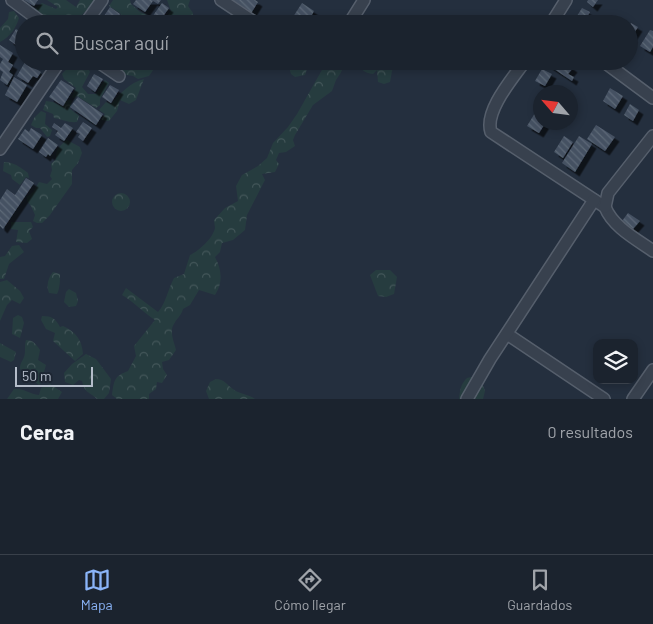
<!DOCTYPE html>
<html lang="es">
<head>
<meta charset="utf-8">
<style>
	:root { --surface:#1b232e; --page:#282f3a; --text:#f1f3f6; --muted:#a0a4aa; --line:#39404a; --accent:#8ab4f8 }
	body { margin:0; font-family:Barlow,sans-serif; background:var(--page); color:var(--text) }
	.controls { position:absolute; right:15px; bottom:15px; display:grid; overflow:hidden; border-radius:10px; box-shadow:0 2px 8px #0003 }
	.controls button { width:45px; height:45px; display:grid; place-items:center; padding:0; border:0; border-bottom:1px solid var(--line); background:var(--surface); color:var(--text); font:25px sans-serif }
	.compass { position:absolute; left:533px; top:85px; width:45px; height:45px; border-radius:50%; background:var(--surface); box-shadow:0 2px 8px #0003; rotate:298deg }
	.scale { position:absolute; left:15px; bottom:12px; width:78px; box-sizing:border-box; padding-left:5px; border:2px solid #b4bcc9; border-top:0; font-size:14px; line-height:18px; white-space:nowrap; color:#b4bcc9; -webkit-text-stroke:4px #1d2633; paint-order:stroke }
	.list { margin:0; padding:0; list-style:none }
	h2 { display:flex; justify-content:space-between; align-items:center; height:65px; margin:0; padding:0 20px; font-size:21px }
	h2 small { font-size:16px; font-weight:400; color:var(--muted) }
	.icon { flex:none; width:28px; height:28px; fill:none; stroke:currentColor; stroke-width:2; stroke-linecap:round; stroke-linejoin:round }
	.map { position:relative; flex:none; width:653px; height:399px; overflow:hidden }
	.search { position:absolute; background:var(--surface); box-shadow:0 2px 8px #0003; left:15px; right:15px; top:15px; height:55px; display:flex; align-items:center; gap:12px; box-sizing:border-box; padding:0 18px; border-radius:28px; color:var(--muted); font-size:19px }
	.sheet { height:155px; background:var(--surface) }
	nav { display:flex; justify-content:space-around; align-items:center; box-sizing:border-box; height:70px; border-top:1px solid var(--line); background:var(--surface); font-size:14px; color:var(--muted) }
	nav a { display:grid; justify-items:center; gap:2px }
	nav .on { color:var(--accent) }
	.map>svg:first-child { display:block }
</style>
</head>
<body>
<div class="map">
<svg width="653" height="399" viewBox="0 0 653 399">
	<defs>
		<pattern id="forest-crowns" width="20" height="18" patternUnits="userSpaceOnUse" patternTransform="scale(1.25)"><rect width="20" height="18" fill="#263c3f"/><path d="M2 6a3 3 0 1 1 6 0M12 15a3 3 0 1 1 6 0" fill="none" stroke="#435659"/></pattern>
		<pattern id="building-back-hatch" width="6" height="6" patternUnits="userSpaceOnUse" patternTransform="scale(1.25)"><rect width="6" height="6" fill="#455162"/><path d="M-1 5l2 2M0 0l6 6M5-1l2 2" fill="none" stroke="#5d6877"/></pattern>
		<filter id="shadow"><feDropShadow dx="4.5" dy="4.5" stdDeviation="0" flood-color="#0009"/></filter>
	</defs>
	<rect width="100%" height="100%" fill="#242f3e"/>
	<!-- forest -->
	<g fill="url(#forest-crowns)">
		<path d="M47 0H66L76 7 80 0H95C91 11 82 10 76 24H42L26 7 29 5 35 9 42 3 56 9 58 7Z"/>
		<path d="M113 0H130L131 4 140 12 150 16 152 22 157 24H115L121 14 109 6Z"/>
		<path d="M167 0H190L188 6 193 13V18L185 20 183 24H161L171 11Z"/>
		<path d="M14 11 19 18C16 28 10 37 0 42V28L8 19 9 12Z"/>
		<path d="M103 61H164L158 63 149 76 138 79 133 76 119 74Z"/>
		<path d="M285 61 287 63 291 61H304L307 69 305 75 295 77 291 74 289 67 285 66 283 63Z"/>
		<path d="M327 61H347L340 74 336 80 332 91 313 105 295 135 293 140 295 146 286 152 279 153 276 160 279 164 275 172 262 174 265 180 247 215 245 230 233 240 222 243 220 252 215 257C222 270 223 283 215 295L199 290 190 305 183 309C181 316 177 318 174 324 169 331 174 342 176 350L169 360 162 362 163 369 167 375 162 383 157 382 156 389 149 394V399H117L112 395C114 381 114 376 128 371L136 356 134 346 155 320C143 312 134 302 122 295L126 288 158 312C166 303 168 289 174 278L184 274 190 255C199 251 213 238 215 228 215 227 214 220 214 220L225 208 238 201 236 186 242 175 258 166 267 158 273 143 288 127 297 114Z"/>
		<path d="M358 61H393L396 63 392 71 390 82 384 84 378 82 377 70 373 74C364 73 361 70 358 61Z"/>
		<path d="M73 62 87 66 90 72 82 87 88 94H96L105 80 109 83 100 99V105L96 108 77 96 74 98 72 97 76 88 64 79 62 74Z"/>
		<path d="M144 79 136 100 129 104 120 100 117 111 109 121 101 120 105 114 99 110 106 102 111 104C121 93 129 83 144 79Z"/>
		<path d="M70 100 72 101 69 108 79 116 77 122C68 123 62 119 54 118L53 114 43 110 46 101 53 102 63 107 66 101Z"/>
		<path d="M41 111 46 113 45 124 52 130 50 136 47 137 40 128H36L31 125 34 118Z"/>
		<path d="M67 140 80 147 82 153 78 163 72 170V184L50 215 42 223H37L33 221 35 215 31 206 27 201V197L33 192 39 182 47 184 52 179 50 176 52 170 51 164 56 159C55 150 61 144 67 140Z"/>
		<path d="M4 162C14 162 20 167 28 173L29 178 26 177 20 185 12 179 11 175 3 171Z"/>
		<circle cx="121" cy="202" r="9"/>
		<path d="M11 222H31L33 227 29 231 32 239 27 243 16 242 18 230 11 229Z"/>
		<path d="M19 245 24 252 9 264 4 279H0V257L5 256 12 246Z"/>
		<path d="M376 270H390L397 277 394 294 386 297 378 296 370 275Z"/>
		<path d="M53 272 60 274C60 280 60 288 57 294L49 293C46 286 48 278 53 272Z"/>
		<path d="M7 280 20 291 24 298 20 304 12 300 7 305 0 321V282Z"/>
		<path d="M69 289 76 293 78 301 76 306 69 307 64 302 66 292Z"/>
		<path d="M18 315 22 317 24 323 20 338 12 334 13 318Z"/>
		<path d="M42 316C52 316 56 319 60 327L63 326C76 332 82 340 83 354L75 361 53 341 55 333 46 329 41 320Z"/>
		<path d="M26 340C33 340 36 344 40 350L38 360 46 365 44 372 46 378 39 385 20 369C20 363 22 362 24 357 26 352 24 346 26 340Z"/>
		<path d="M0 343 16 352 14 360 11 362 0 357Z"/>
		<path d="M86 354 96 359 111 379 109 393 104 399H97C89 391 85 394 82 381L79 380 73 385 65 382 64 373 72 364Z"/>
		<path d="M471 377 482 383 485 391 483 399H459C460 391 460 385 467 378Z"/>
		<path d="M216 379C224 379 227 385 233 389 239 394 248 394 255 399H209L206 391 210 382Z"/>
		<path d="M50 384 62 392 58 399H7L14 389C25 388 29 394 39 395L41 388Z"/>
	</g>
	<!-- building -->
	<g fill="url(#building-back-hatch)" filter="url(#shadow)">
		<path d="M24 0H38L34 6Z"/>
		<path d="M136 0H161L158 4 153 1 145 12 133 4Z"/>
		<path d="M233 0H255L258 2 250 15 246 13 248 10Z"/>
		<path d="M588 0H598L593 7 587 2Z"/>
		<path d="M162 3 169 8 159 22 152 17Z"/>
		<path d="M302 3 314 11 307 24H297L291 20Z"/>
		<path d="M110 7 120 14 114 22 104 16Z"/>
		<path d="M582 8 590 12 585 21 577 16Z"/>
		<path d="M631 23 638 27 629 41V26Z"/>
		<path d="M16 29 24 34 22 49 9 40Z"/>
		<path d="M650 30 653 31V47L650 52 640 46Z"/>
		<path d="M0 45 13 53 8 62 13 65 9 72 13 75 7 85 0 80 3 72 0 70V64L3 59 0 57Z"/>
		<path d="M542 61H563L573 68 568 74 574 77 572 81Z"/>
		<path d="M25 62 41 72 37 78 33 76 28 83 17 76Z"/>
		<path d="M542 69 552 74 545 86 535 81Z"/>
		<path d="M94 74 103 79 95 92 87 86Z"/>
		<path d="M14 77 27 85 17 102 5 95Z"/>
		<path d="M61 80 74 88 63 106 49 97Z"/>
		<path d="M110 85 119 90 111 103 102 97Z"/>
		<path d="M610 88 623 96 615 109 603 101Z"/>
		<path d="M78 97 103 114 96 125 70 107Z"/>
		<path d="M630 104 639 110 633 121 624 115Z"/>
		<path d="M535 113 540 117V122H546L539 133 527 126Z"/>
		<path d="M83 122 92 128 83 141 78 137 80 134 76 132Z"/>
		<path d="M54 123 61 128 65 123 73 128 64 141 55 135 58 131 52 127Z"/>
		<path d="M596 125 615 137 605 151 587 139Z"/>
		<path d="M31 128 42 135 33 149 18 139 25 129 29 132Z"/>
		<path d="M564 136 573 142 563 158 554 152Z"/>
		<path d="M579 136 592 144 575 172 562 163Z"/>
		<path d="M48 138 58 145 50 156 48 154 46 157 39 152Z"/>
		<path d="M26 178 34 183 3 229 0 226V200L7 189 15 195Z"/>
		<path d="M628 213 640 221 633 229 622 221Z"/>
	</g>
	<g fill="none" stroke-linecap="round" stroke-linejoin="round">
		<defs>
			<g id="street">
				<path d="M12 0 44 24"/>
				<path d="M221 0 257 24"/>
				<path d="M85 24 102 0"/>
				<path d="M349 24 364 0"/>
				<path d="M551 24 566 0"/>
				<path d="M97 61 119 76"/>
				<path d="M525 61C513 78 484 111 491 132L605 207C613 227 636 239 653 251"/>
				<path d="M603 61 653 98"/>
				<path d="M0 149 60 61"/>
				<path d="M605 207 608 193 653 136"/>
				<path d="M507 334 604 399"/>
				<path d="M467 399 490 359 594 200"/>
				<path d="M633 399 653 370"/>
			</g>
		</defs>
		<!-- street casing -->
		<use href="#street" stroke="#565f6c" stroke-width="14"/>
		<!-- street -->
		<use href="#street" stroke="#38414e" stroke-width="11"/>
	</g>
</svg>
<div class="controls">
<button><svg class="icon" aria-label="layers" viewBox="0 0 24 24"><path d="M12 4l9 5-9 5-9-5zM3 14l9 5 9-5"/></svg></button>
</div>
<svg class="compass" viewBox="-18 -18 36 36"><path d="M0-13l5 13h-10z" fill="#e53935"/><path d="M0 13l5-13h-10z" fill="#a0a4aa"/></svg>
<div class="scale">50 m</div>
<div class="search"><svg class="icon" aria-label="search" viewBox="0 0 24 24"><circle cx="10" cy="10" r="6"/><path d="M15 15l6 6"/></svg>Buscar aquí</div>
</div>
<section class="sheet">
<h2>Cerca<small>0 resultados</small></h2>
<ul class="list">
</ul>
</section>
<nav>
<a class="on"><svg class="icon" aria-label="map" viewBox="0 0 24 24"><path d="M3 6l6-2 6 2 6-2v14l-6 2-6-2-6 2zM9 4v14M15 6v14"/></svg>Mapa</a>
<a><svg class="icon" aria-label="directions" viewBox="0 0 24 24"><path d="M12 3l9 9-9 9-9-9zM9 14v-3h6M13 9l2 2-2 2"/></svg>Cómo llegar</a>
<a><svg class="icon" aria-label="saved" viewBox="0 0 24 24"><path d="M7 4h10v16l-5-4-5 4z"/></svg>Guardados</a>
</nav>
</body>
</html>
